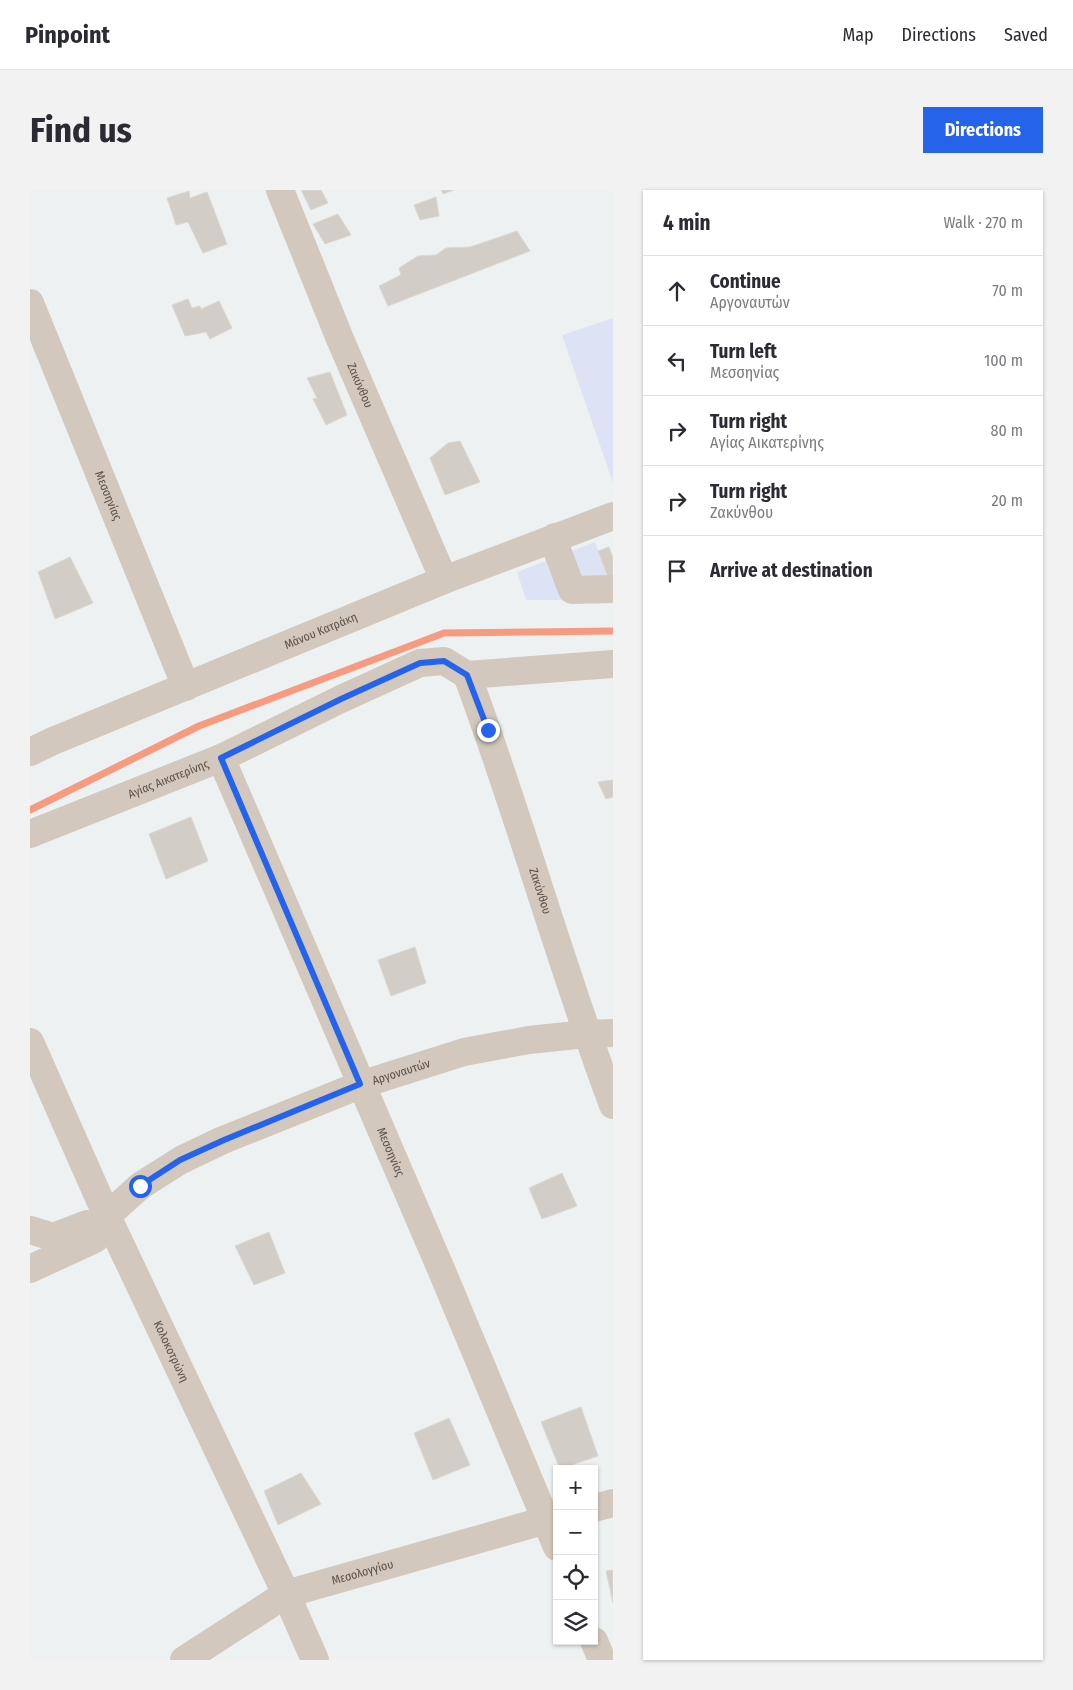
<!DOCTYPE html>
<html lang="en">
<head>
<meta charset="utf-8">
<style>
	:root { --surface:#fff; --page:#f2f2f3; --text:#2b2b33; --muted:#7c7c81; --line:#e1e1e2; --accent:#2563eb }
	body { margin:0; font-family:"Fira Sans Condensed",sans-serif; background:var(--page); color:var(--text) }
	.controls { position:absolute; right:15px; bottom:15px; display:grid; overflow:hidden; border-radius:0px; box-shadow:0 1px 4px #0004 }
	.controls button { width:45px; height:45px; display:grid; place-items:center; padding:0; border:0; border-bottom:1px solid var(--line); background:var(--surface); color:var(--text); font:25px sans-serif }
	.stop { position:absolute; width:15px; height:15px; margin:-11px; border:4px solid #2563eb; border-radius:50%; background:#fff }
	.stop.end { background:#2563eb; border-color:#fff; box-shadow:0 1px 5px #0008 }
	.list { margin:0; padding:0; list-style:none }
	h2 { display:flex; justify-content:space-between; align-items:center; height:65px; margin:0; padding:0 20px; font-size:21px }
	h2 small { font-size:16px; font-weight:400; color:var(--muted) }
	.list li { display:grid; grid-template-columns:32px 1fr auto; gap:15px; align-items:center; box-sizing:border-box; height:70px; padding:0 20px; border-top:1px solid var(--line) }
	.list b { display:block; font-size:19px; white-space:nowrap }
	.list p { margin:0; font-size:16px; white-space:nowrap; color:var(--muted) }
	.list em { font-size:16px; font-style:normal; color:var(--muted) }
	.icon { flex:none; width:28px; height:28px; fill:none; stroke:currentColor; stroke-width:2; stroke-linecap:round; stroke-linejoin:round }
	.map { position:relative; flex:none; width:583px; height:1470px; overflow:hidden; border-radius:0px }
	header { display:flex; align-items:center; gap:30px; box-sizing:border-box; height:70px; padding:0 25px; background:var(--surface); border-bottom:1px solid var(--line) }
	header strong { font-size:24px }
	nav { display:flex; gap:28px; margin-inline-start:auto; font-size:18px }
	.intro { display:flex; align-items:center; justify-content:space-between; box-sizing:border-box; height:120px; padding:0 30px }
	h1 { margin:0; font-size:35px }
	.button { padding:12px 22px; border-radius:0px; background:var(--accent); color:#fff; font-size:18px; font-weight:700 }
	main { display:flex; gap:30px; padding:0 30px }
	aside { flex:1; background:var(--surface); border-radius:0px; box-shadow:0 1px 4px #0004 }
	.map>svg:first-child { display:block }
</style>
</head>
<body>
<header>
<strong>Pinpoint</strong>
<nav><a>Map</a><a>Directions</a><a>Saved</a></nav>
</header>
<div class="intro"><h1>Find us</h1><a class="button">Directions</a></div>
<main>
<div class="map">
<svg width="583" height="1470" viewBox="0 0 583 1470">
	<rect width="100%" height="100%" fill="#eef1f1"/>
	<!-- sand -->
	<g fill="#dde3f4">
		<path d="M583 128V293L532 145Z"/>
		<path d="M565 352 579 389 583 410H496L487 382Z"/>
	</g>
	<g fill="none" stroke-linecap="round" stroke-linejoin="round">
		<!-- stream -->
		<path stroke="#f69b7f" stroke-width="7" d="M0 620 169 536 414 443 583 441"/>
	</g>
	<!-- building -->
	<g fill="#d2cec7" stroke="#dbd8d1">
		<path d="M271 0H291L298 13 281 20Z"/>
		<path d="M411 0H424L413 4Z"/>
		<path d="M159 1 160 8 177 2 197 54 173 63 158 32 146 35 137 8Z"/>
		<path d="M406 7 409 26 390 30 384 15Z"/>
		<path d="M308 24 321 45 295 54 283 34Z"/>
		<path d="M487 41 500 61 358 116 349 96 371 85 369 78 388 66 406 65 416 58 440 57Z"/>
		<path d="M158 109 162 118 170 116 171 119 189 111 202 138 180 149 176 142 155 146 142 115Z"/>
		<path d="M300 182 317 225 296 235 283 209 287 208 277 188Z"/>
		<path d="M430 251 450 292 415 305 400 268 418 253Z"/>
		<path d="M579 357 583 367V388L579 390 568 361Z"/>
		<path d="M40 367 63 413 25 429 8 382Z"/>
		<path d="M583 590V607L576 609 568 592Z"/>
		<path d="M161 627 178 671 136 689 119 644Z"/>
		<path d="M385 757 396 793 361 806 348 770Z"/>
		<path d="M532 983 547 1016 512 1029 499 998Z"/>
		<path d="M239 1042 255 1083 224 1095 205 1056Z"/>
		<path d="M551 1217 568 1266 530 1279 511 1232Z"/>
		<path d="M419 1228 440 1275 403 1290 384 1243Z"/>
		<path d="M271 1283 291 1314 248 1335 234 1301Z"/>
		<path d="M583 1380V1413L576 1381Z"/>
	</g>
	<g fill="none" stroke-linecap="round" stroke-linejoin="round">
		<!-- minor -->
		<g stroke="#d2c8bd" stroke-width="28">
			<path id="s1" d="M250 0 310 149 414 390"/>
			<path id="s2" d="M0 113 156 497"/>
			<path d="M525 347 527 360 542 400 583 399"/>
			<path id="s3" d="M437 485C490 627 530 774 583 915"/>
			<path d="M437 485 583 474"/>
			<path id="s4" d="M0 562 23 551 414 390 583 326"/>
			<path id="s5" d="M191 568 411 1079 527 1357"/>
			<path id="s6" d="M0 644 191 568 311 509 390 473 414 471 437 485"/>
			<path id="s7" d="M0 852 77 1026 256 1404 285 1470"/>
			<path d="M0 1040 23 1047 57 1034"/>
			<path id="s8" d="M0 1079 65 1049 77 1026 110 996 151 970 193 950 330 895 434 862 499 850 556 844 583 843"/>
			<path d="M564 1318 583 1313"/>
			<path d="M564 1451 572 1470"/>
			<path id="s9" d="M154 1470 256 1404 527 1327"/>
		</g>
	</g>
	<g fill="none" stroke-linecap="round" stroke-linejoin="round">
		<!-- route -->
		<path stroke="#2563eb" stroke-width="6" d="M110 996 150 970 194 950 330 894 191 568 311 509 390 473 414 471 437 485 458 540"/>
	</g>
	<g text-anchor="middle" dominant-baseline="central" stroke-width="5" stroke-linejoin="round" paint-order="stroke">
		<!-- street labels -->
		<g font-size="12" fill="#5e5144" stroke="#fff">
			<text stroke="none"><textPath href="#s1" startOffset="211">Ζακύνθου</textPath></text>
			<text stroke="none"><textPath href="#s2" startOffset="208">Μεσσηνίας</textPath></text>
			<text stroke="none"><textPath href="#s4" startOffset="315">Μάνου Κατράκη</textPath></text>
			<text stroke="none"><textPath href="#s6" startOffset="149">Αγίας Αικατερίνης</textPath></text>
			<text stroke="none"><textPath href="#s3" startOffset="228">Ζακύνθου</textPath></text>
			<text stroke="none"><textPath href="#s8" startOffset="428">Αργοναυτών</textPath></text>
			<text stroke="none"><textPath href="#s5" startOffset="429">Μεσσηνίας</textPath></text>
			<text stroke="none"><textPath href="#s7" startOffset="340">Κολοκοτρώνη</textPath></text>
			<text stroke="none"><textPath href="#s9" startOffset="201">Μεσολογγίου</textPath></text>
		</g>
	</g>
</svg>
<div class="controls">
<button>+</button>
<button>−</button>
<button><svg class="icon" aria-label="locate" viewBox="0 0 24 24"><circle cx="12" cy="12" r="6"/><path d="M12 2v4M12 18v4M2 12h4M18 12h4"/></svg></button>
<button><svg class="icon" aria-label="layers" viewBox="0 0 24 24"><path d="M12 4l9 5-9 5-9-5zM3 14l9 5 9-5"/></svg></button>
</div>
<div class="stop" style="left:110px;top:996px"></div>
<div class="stop end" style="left:458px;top:540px"></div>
</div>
<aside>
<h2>4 min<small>Walk · 270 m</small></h2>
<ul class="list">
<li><svg class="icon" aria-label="ahead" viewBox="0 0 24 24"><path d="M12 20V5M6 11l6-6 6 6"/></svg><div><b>Continue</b><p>Αργοναυτών</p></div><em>70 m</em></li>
<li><svg class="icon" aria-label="left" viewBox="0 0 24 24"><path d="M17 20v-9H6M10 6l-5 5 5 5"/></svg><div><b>Turn left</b><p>Μεσσηνίας</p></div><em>100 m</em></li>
<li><svg class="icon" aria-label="right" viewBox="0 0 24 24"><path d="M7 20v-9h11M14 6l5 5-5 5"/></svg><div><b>Turn right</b><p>Αγίας Αικατερίνης</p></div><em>80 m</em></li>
<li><svg class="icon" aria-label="right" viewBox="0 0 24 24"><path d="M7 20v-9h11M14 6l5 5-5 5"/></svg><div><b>Turn right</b><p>Ζακύνθου</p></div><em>20 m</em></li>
<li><svg class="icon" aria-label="arrive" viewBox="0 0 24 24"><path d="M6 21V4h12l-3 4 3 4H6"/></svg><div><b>Arrive at destination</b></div></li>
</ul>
</aside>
</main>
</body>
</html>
